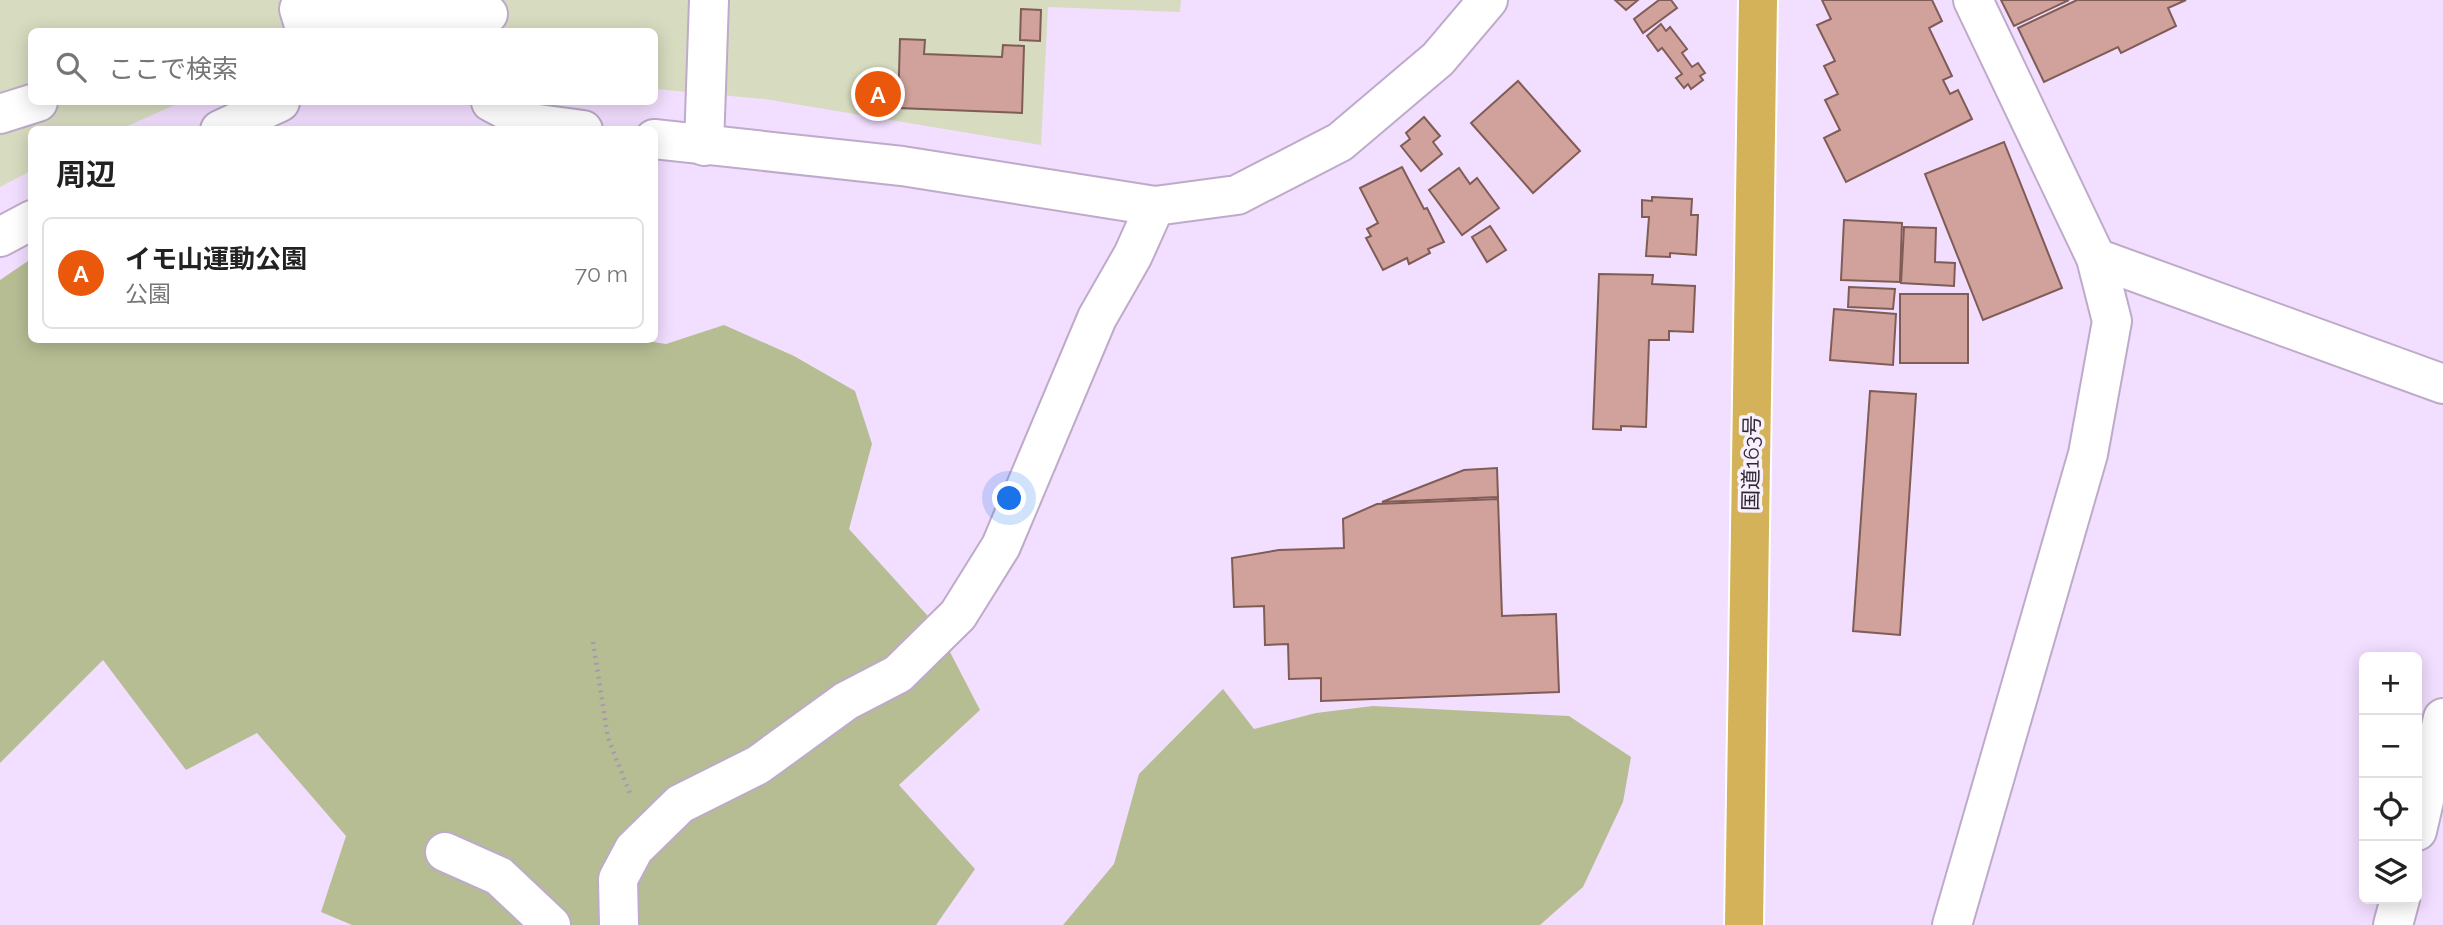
<!DOCTYPE html>
<html lang="ja">
<head>
<meta charset="utf-8">
<style>
	:root { --surface:#fff; --page:#f6f6f6; --text:#222; --muted:#767676; --line:#e0e0e0; --accent:#ea580c }
	body { margin:0; font-family:Raleway,"Noto Sans JP",sans-serif; background:var(--page); color:var(--text) }
	.controls { position:absolute; right:21px; bottom:21px; display:grid; overflow:hidden; border-radius:10px; box-shadow:0 4px 18px #0003 }
	.controls button { width:63px; height:63px; display:grid; place-items:center; padding:0; border:0; border-bottom:2px solid var(--line); background:var(--surface); color:var(--text); font:35px sans-serif }
	.you { position:absolute; left:1010px; top:499px; width:24px; height:24px; margin:-18px; border:5px solid #fff; border-radius:50%; background:#1a73e8; box-shadow:0 0 0 10px #1a73e833 }
	.badge { display:grid; place-items:center; width:46px; height:46px; border-radius:50%; background:var(--accent); color:#fff; font-size:23px; font-weight:700 }
	.pin { position:absolute; translate:-50% -50%; border:4px solid #fff; box-shadow:0 2px 7px #0006 }
	.list { margin:0; padding:0; list-style:none }
	h2 { display:flex; justify-content:space-between; align-items:center; height:91px; margin:0; padding:0 28px; font-size:30px }
	h2 small { font-size:23px; font-weight:400; color:var(--muted) }
	.list li { display:grid; grid-template-columns:46px 1fr auto; gap:21px; align-items:center; box-sizing:border-box; height:112px; margin:0 14px 14px; padding:0 14px; border:2px solid var(--line); border-radius:10px }
	.list b { display:block; font-size:26px; white-space:nowrap }
	.list p { margin:0; font-size:23px; white-space:nowrap; color:var(--muted) }
	.list em { font-size:23px; font-style:normal; color:var(--muted) }
	.icon { flex:none; width:38px; height:38px; fill:none; stroke:currentColor; stroke-width:2; stroke-linecap:round; stroke-linejoin:round }
	.map { position:relative; flex:none; width:2443px; height:925px; overflow:hidden }
	.search { position:absolute; background:var(--surface); box-shadow:0 4px 18px #0003; left:28px; top:28px; width:630px; height:77px; display:flex; align-items:center; gap:18px; box-sizing:border-box; padding:0 24px; border-radius:10px; color:var(--muted); font-size:26px }
	.panel { position:absolute; background:var(--surface); box-shadow:0 4px 18px #0003; left:28px; top:126px; width:630px; height:217px; border-radius:10px }
	.map>svg:first-child { display:block }
</style>
</head>
<body>
<div class="map">
<svg width="2443" height="925" viewBox="0 0 2443 925">
	<rect width="100%" height="100%" fill="#f2deff"/>
	<!-- green -->
	<path fill="#d7dbbf" d="M0 0H1181L1180 12 1048 7 1041 145 765 99 655 89 654 32H32V102H181L121 129 32 130 31 171 0 187Z"/>
	<!-- forest -->
	<g fill="#b7bd93">
		<path d="M31 259 32 340H641L666 344 724 325 794 356 855 391 872 444 849 529 936 625 980 710 899 785 975 869 936 925H352L321 912 346 836 257 733 186 770 103 660 0 763V280Z"/>
		<path d="M1223 689 1254 729 1316 713 1373 706 1569 716 1631 757 1623 802 1583 887 1540 925H1063L1114 864 1139 774Z"/>
	</g>
	<!-- building -->
	<g fill="#d1a29b" stroke="#805c56" stroke-width="2">
		<path d="M1615 0H1638L1626 10Z"/>
		<path d="M1659 0H1671L1677 8 1643 33 1634 19Z"/>
		<path d="M1822 0H1932L1942 21 1929 28 1952 76 1943 80 1950 94 1958 90 1972 119 1846 182 1824 138 1840 130 1825 100 1838 94 1824 66 1835 61 1817 25 1831 19Z"/>
		<path d="M2001 0H2069L2014 26Z"/>
		<path d="M2077 0H2186L2168 8 2176 26 2121 53 2118 47 2044 82 2018 28Z"/>
		<path d="M1021 9 1041 10 1040 41 1020 40Z"/>
		<path d="M1661 24 1666 31 1670 27 1687 49 1682 53 1692 67 1698 63 1705 73 1700 76 1703 80 1691 89 1688 84 1684 88 1676 78 1682 74 1662 48 1658 51 1647 36Z"/>
		<path d="M900 39 925 40 924 54 1002 57 1003 45 1024 46 1022 113 898 108Z"/>
		<path d="M1518 81 1580 151 1533 193 1471 123Z"/>
		<path d="M1424 117 1440 136 1433 142 1442 154 1421 171 1401 146 1410 139 1406 133Z"/>
		<path d="M2004 142 2062 288 1983 320 1925 174Z"/>
		<path d="M1402 167 1424 209 1427 208 1444 242 1428 249 1430 253 1409 264 1407 258 1383 270 1366 238 1371 236 1367 229 1378 223 1360 188Z"/>
		<path d="M1459 168 1470 184 1477 178 1499 208 1462 235 1429 190Z"/>
		<path d="M1652 197 1692 199 1691 215H1698L1696 255 1670 253V257L1646 256 1649 217H1642V200L1652 201Z"/>
		<path d="M1844 220 1902 223 1900 282 1841 280Z"/>
		<path d="M1490 226 1506 250 1487 262 1472 237Z"/>
		<path d="M1904 227 1936 228 1935 262 1955 263 1954 286 1901 283Z"/>
		<path d="M1599 274 1653 275 1652 284 1695 286 1693 332 1669 331V340H1649L1646 427 1621 426V430L1593 429Z"/>
		<path d="M1849 287 1895 289 1893 309 1848 307Z"/>
		<rect x="1900" y="294" width="68" height="69"/>
		<path d="M1834 309 1896 314 1893 365 1830 360Z"/>
		<path d="M1870 391 1916 394 1900 635 1853 631Z"/>
		<path d="M1497 468 1498 497 1382 502 1464 470Z"/>
		<path d="M1498 499 1502 616 1556 614 1559 692 1321 701V678L1289 679 1288 644 1265 645 1264 606 1234 607 1232 558 1279 550 1344 548 1343 519 1377 504Z"/>
	</g>
	<g fill="none" stroke-linecap="round" stroke-linejoin="round">
		<defs>
			<g id="minor">
				<path d="M306 32 299 9 488 14"/>
				<path d="M491 102 531 123 583 130"/>
				<path d="M0 114 38 102"/>
				<path d="M220 130 280 102"/>
				<path d="M654 139 902 166 1155 206 1237 195 1340 142 1438 59 1488 0"/>
				<path d="M704 146 709 0"/>
				<path d="M0 237 32 220"/>
				<path d="M2096 258 2443 384"/>
				<path d="M2417 831 2443 718"/>
				<path d="M445 852 499 876 551 925"/>
				<path d="M619 925 618 879 634 849 680 804 758 765 846 701 898 674 958 615 1001 546 1097 318 1133 255 1155 206"/>
				<path d="M1952 925 2088 454 2112 321 2096 258 1973 0"/>
				<path d="M2393 925 2400 899"/>
			</g>
			<path id="highway" d="M1744 925 1758 0"/>
		</defs>
		<!-- minor casing -->
		<use href="#minor" stroke="#beaac9" stroke-width="42"/>
		<!-- highway casing -->
		<use href="#highway" stroke="#fff" stroke-width="42"/>
		<!-- path -->
		<path stroke="#a798b1" stroke-width="4.5" stroke-dasharray="2 5" stroke-linecap="butt" d="M593 642 608 738 631 796"/>
		<!-- minor -->
		<use href="#minor" stroke="#fff" stroke-width="38"/>
		<!-- highway -->
		<use href="#highway" stroke="#d3b25a" stroke-width="38"/>
	</g>
	<g text-anchor="middle" dominant-baseline="central" stroke-width="7" stroke-linejoin="round" paint-order="stroke">
		<!-- street labels -->
		<g font-size="21" fill="#2f2733" stroke="#f9f0fe">
			<text transform="translate(1751 463) rotate(-89)">国道163号</text>
		</g>
	</g>
</svg>
<div class="controls">
<button>+</button>
<button>−</button>
<button><svg class="icon" aria-label="locate" viewBox="0 0 24 24"><circle cx="12" cy="12" r="6"/><path d="M12 2v4M12 18v4M2 12h4M18 12h4"/></svg></button>
<button><svg class="icon" aria-label="layers" viewBox="0 0 24 24"><path d="M12 4l9 5-9 5-9-5zM3 14l9 5 9-5"/></svg></button>
</div>
<div class="you"></div>
<div class="pin badge" style="left:878px;top:94px">A</div>
<div class="search"><svg class="icon" aria-label="search" viewBox="0 0 24 24"><circle cx="10" cy="10" r="6"/><path d="M15 15l6 6"/></svg>ここで検索</div>
<section class="panel">
<h2>周辺<small></small></h2>
<ul class="list">
<li><span class="badge">A</span><div><b>イモ山運動公園</b><p>公園</p></div><em>70 m</em></li>
</ul>
</section>
</div>
</body>
</html>
